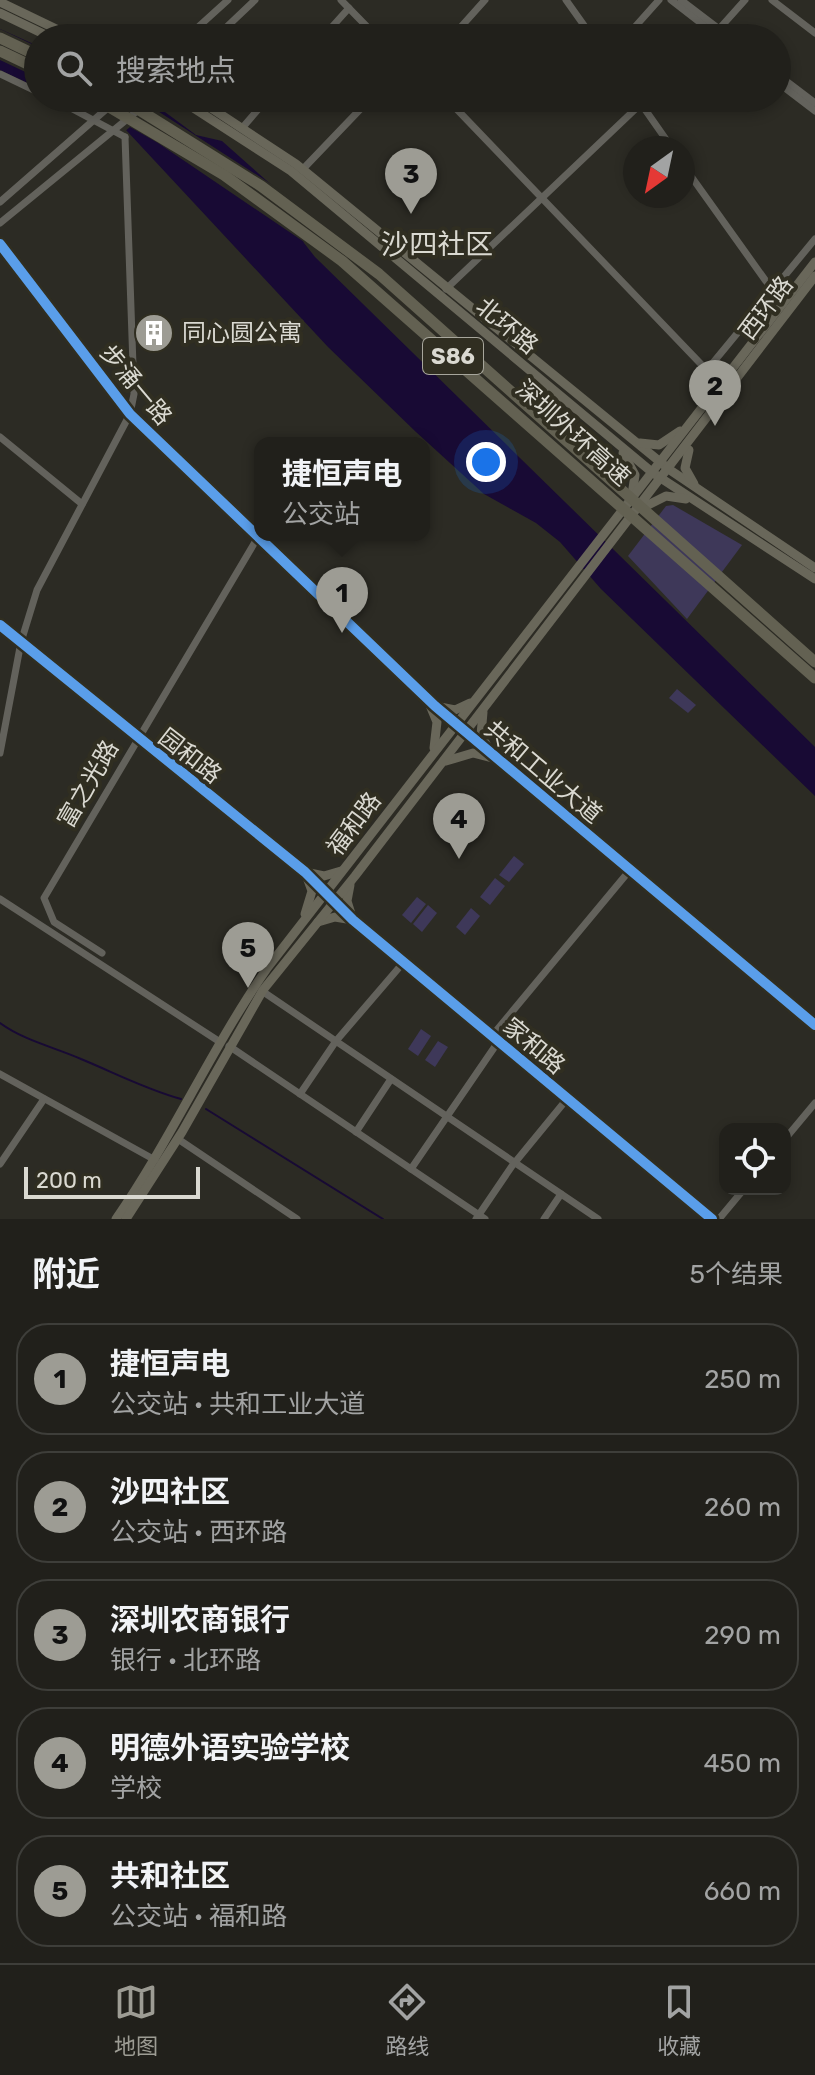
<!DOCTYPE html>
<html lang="zh">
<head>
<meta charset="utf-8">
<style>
	:root { --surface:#21201b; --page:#2d2d28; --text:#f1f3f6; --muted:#a2a3a3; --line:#3e3e3a; --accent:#9d9c94 }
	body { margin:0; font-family:Rubik,"Noto Sans SC",sans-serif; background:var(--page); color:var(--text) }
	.controls { position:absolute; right:24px; bottom:24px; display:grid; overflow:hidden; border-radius:16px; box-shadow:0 4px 12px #0003 }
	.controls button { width:72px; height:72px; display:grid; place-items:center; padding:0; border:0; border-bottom:2px solid var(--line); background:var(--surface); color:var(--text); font:40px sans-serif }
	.compass { position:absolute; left:623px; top:136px; width:72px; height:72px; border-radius:50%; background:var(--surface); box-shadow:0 4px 12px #0003; rotate:213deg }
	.scale { position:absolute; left:24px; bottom:20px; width:176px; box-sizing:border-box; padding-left:8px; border:4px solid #dad9d1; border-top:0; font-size:22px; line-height:28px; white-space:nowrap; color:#dad9d1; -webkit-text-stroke:6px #302e21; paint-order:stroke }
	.you { position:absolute; left:486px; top:462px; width:28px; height:28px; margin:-20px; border:6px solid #fff; border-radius:50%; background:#1a73e8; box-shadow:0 0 0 12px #1a73e833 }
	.badge { display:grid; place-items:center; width:52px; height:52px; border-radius:50%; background:var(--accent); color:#111; font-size:26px; font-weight:700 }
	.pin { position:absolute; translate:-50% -66px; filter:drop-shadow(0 2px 4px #0008) }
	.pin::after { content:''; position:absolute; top:42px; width:28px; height:24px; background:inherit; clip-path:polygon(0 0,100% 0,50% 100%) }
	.popup { position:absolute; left:254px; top:437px; width:176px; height:104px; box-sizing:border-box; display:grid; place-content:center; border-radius:16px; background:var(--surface); filter:drop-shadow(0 2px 6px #0005); font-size:26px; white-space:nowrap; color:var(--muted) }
	.popup b { font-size:30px; color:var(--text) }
	.popup::after { content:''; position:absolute; left:50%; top:100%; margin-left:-16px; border:16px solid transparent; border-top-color:var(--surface) }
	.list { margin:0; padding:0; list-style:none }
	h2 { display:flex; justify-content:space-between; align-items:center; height:104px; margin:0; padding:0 32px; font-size:34px }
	h2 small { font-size:26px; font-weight:400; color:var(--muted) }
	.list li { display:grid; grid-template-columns:52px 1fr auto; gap:24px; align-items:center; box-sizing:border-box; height:112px; margin:0 16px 16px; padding:0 16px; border:2px solid var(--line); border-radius:32px }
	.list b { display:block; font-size:30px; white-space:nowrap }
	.list p { margin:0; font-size:26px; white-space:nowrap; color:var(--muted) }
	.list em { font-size:26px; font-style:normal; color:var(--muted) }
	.icon { flex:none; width:44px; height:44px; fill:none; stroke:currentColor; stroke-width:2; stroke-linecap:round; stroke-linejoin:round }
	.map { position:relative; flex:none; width:815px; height:1219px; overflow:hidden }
	.search { position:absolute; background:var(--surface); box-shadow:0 4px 12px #0003; left:24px; right:24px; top:24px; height:88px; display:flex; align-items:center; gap:20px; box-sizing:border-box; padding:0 28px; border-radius:44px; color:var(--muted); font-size:30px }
	.sheet { height:744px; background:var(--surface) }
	nav { display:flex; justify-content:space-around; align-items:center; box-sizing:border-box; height:112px; border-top:2px solid var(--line); background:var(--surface); font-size:22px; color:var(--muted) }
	nav a { display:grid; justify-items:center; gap:4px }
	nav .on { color:var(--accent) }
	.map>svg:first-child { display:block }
</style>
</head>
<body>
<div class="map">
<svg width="815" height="1219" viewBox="0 0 815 1219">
	<rect width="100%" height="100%" fill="#2c2b24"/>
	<!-- green -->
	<g fill="#3e3859">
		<path d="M673 505 742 545 687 619 628 556 666 506Z"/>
		<path d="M677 689 696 705 688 713 669 698Z"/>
		<path d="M514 856 524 864 509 882 499 875Z"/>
		<path d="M495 878 505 886 490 905 480 897Z"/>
		<path d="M417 897 426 904 411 923 402 915Z"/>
		<path d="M428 905 437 913 422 932 413 924Z"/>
		<path d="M471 908 480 916 465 935 456 927Z"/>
		<path d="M421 1029 431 1036 418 1056 408 1049Z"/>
		<path d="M438 1041 448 1047 435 1067 425 1060Z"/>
	</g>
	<!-- water -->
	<g fill="#180a34">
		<path d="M0 29 38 46V88L0 70Z"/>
		<path d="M60 98H146L196 135 222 141 285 197 304 243 315 257 815 747V796L601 589 560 542 536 523 484 494 416 432 328 347 126 130Z"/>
	</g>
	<!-- pier -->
	<g fill="#2c2b24">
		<path d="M0 29 38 47V78L0 60Z"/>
		<path d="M77 98 160 100 153 108 288 195 313 248 158 143 130 127 123 133 80 112 88 104Z"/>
	</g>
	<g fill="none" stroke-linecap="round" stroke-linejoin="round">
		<!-- stream -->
		<g stroke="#180a34" stroke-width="2">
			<path d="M0 1023C25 1041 54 1047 81 1059 115 1073 145 1089 181 1099"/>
			<path d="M206 1109 383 1219"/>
		</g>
		<!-- minor -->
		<g stroke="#63625c" stroke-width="7">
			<path d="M341 0 378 38"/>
			<path d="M566 0 593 38"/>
			<path d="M671 0 720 38"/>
			<path d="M681 0 731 38"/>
			<path d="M772 0 815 33"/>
			<path d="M186 38 228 0"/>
			<path d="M215 38 255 0"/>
			<path d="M322 38 349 8"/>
			<path d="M451 38 485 0"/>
			<path d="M625 38 659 0"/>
			<path d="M711 38 745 0"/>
			<path d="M0 74 38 92"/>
			<path d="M777 74 815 103"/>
			<path d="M777 82 815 111"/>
			<path d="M52 98 125 137"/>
			<path d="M446 98 721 385"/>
			<path d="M637 98 672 148"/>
			<path d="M243 127 268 98"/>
			<path d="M683 165 783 305"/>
			<path d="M303 169 371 98"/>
			<path d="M0 202 119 98"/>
			<path d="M0 223 153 98"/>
			<path d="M0 244 130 414 435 706 815 1025"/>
			<path d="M446 289 647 98"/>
			<path d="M707 370 815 239"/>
			<path d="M0 437 82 504"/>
			<path d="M0 625 305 872 353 920 712 1219"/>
			<path d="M0 753 21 642 37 590 130 414 134 394 125 137"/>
			<path d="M0 899 220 1042"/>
			<path d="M102 953 54 922 44 898 258 537"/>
			<path d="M262 991 598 1219"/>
			<path d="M491 1037 630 870"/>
			<path d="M229 1046 485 1219"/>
			<path d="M0 1074 155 1160"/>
			<path d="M300 1094 336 1041 403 963"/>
			<path d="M356 1132 391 1079"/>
			<path d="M178 1139 297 1219"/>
			<path d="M785 1139 815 1103"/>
			<path d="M0 1164 44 1099"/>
			<path d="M411 1169 498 1042"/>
			<path d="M476 1219 512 1166 567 1099"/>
			<path d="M544 1219 561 1194"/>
			<path d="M719 1219 744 1189"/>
		</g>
		<!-- major -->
		<g stroke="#69675a" stroke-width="9">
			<path d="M0 2 75 38"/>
			<path d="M0 13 52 38"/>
			<path d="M178 98 291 171 653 473 815 579"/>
			<path d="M196 98 296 164 670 470 815 568"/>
			<path d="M640 443 659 445 680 431"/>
			<path d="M689 450 685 468 694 484"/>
			<path d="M623 453 635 475 632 495"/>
			<path d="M644 507 666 496 686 499"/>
			<path d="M427 698 437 722 434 748"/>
			<path d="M435 706 455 710 470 703"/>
			<path d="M483 712 481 735 493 757"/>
			<path d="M446 761 473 753 496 759"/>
			<path d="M305 872 324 876 341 871"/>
			<path d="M350 885 347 901 353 920"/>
			<path d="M305 914 312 891 305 872"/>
			<path d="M318 922 335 917 353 920"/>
			<path d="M116 1219C172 1138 212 1047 268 967L815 262"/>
			<path d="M126 1219 182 1132 263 990 355 876 815 276"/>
		</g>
		<!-- highway -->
		<g stroke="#636152" stroke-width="11">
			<path d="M0 38 38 56"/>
			<path d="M0 51 38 69"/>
			<path d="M94 98 224 175 342 261 815 678"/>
			<path d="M120 98 261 186 379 274 815 662"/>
		</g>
		<defs>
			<g id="cycleway">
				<path d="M0 244 130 414 435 706 815 1025"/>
				<path d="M0 625 305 872 353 920 712 1219"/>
			</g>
		</defs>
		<!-- cycleway casing -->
		<use href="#cycleway" stroke="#302e21" stroke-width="15"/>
		<!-- cycleway -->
		<use href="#cycleway" stroke="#5a9eea" stroke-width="10"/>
	</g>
	<!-- icons -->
	<defs>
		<symbol id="building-disc" viewBox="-11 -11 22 22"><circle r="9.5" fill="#9d9c94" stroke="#302e21"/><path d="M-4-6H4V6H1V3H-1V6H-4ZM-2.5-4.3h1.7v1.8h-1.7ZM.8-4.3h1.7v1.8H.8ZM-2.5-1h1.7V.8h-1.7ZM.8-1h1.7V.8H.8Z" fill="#fff"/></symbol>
	</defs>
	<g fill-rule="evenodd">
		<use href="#building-disc" x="132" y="311" width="44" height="44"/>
	</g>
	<g text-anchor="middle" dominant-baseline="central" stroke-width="8" stroke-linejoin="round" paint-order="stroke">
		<!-- shield labels -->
		<rect fill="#302e21" stroke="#a7a69c" stroke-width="2" x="423" y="338" width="60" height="36" rx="6"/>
		<g font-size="22" font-weight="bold" fill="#dad9d1">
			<text x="453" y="356">S86</text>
		</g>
		<!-- street labels -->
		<g font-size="24" fill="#dad9d1" stroke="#302e21">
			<text transform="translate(766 308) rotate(-53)">西环路</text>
			<text transform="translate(507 326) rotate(40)">北环路</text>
			<text transform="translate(136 385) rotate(50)">步涌一路</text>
			<text transform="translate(573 433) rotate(42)">深圳外环高速</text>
			<text transform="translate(190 756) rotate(38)">园和路</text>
			<text transform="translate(543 772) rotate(40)">共和工业大道</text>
			<text transform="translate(88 784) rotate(-60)">富之光路</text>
			<text transform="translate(354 824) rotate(-53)">福和路</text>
			<text transform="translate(534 1046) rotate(40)">家和路</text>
		</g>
		<!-- poi labels -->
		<g font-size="24" fill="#dad9d1" stroke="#302e21" text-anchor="start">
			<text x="182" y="333">同心圆公寓</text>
		</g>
		<!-- quarter labels -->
		<g font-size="28" fill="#dad9d1" stroke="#302e21">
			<text x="437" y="244">沙四社区</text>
		</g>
	</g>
</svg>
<div class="controls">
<button><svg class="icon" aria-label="locate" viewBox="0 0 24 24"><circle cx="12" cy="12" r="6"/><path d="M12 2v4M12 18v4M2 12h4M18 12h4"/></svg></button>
</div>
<svg class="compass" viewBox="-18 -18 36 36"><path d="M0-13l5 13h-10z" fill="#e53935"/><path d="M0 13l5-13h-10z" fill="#a2a3a3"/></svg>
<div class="scale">200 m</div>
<div class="you"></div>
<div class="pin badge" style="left:342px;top:633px">1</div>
<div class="popup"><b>捷恒声电</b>公交站</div>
<div class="pin badge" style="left:715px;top:426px">2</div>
<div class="pin badge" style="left:411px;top:214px">3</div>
<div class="pin badge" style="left:459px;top:859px">4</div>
<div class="pin badge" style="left:248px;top:988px">5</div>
<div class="search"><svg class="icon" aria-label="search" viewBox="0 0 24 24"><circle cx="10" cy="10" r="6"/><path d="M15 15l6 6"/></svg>搜索地点</div>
</div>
<section class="sheet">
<h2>附近<small>5个结果</small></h2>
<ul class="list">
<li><span class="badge">1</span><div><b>捷恒声电</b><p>公交站 · 共和工业大道</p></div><em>250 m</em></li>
<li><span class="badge">2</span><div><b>沙四社区</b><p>公交站 · 西环路</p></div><em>260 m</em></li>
<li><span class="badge">3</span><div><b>深圳农商银行</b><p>银行 · 北环路</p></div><em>290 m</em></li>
<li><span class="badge">4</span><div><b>明德外语实验学校</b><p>学校</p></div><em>450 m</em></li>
<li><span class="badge">5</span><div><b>共和社区</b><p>公交站 · 福和路</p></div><em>660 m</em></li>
</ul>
</section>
<nav>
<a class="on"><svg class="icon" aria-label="map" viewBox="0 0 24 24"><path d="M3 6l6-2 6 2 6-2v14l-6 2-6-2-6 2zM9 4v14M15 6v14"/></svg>地图</a>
<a><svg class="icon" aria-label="directions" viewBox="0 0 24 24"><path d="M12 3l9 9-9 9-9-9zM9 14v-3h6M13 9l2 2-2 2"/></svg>路线</a>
<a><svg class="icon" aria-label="saved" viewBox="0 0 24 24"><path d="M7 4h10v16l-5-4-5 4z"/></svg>收藏</a>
</nav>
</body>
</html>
